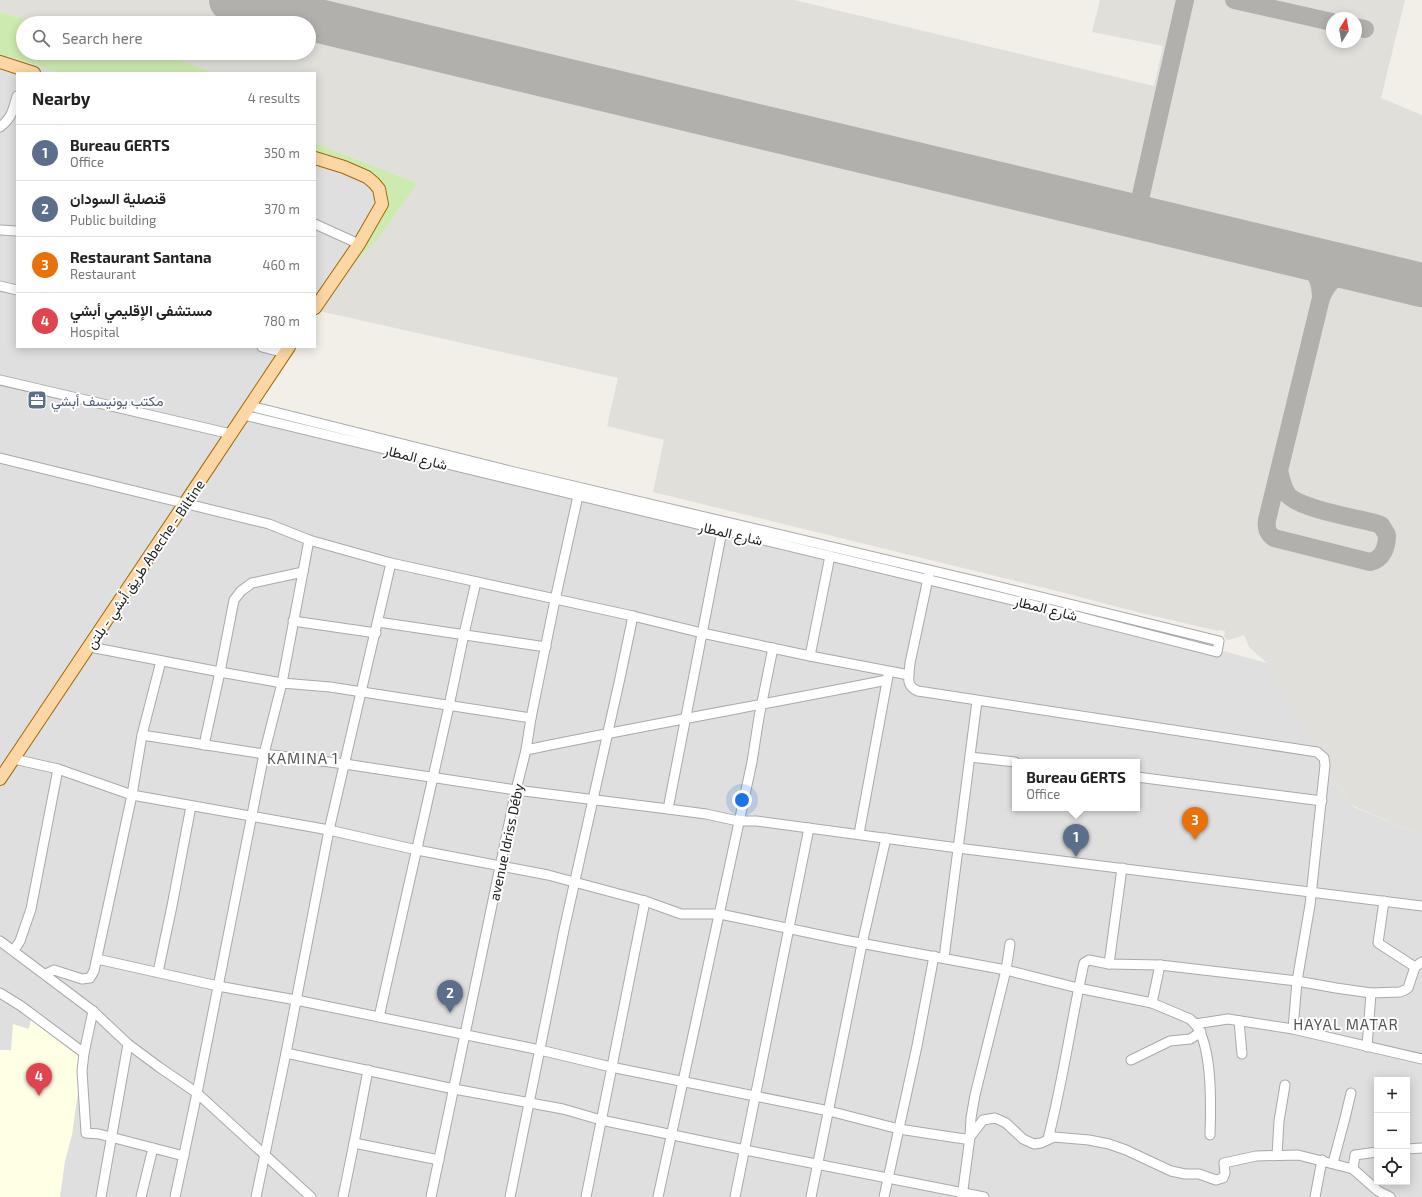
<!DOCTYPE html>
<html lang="en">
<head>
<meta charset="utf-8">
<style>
	:root { --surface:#fff; --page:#f2f2f2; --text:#222; --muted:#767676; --line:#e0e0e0; --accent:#db2777 }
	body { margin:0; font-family:"Exo 2",Vazirmatn,sans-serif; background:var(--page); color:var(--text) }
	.controls { position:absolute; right:12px; bottom:12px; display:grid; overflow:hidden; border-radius:0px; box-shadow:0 2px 10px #0003 }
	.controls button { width:36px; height:36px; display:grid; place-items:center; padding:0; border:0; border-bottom:1px solid var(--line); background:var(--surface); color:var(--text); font:20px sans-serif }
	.compass { position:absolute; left:1326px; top:12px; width:36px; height:36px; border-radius:50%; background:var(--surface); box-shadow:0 2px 10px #0003; rotate:11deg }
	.you { position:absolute; left:742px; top:800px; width:14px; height:14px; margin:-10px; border:3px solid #fff; border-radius:50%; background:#1a73e8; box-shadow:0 0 0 6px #1a73e833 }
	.badge { display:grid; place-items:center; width:26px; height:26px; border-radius:50%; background:var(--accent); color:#fff; font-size:13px; font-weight:700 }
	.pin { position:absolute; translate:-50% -33px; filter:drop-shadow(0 1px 2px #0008) }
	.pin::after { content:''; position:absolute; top:21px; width:14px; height:12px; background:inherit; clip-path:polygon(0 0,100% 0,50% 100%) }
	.popup { position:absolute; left:1012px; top:759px; width:128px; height:52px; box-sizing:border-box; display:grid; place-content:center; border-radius:0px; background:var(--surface); filter:drop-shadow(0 1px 3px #0005); font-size:13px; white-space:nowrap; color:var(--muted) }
	.popup b { font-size:15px; color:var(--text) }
	.popup::after { content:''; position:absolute; left:50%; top:100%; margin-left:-8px; border:8px solid transparent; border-top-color:var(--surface) }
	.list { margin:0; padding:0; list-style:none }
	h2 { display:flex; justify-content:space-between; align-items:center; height:52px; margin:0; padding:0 16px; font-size:17px }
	h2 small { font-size:13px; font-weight:400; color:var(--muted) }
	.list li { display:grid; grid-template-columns:26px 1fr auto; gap:12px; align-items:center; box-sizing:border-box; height:56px; padding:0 16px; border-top:1px solid var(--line) }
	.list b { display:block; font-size:15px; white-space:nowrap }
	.list p { margin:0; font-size:13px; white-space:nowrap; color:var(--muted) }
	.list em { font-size:13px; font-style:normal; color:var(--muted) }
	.icon { flex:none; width:22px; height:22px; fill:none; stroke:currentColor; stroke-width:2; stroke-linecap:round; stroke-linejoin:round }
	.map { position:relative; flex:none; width:1422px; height:1197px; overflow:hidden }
	.search { position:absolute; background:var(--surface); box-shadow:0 2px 10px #0003; left:16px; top:16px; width:300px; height:44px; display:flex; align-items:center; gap:10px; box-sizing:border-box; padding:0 14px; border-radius:22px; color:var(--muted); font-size:15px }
	.panel { position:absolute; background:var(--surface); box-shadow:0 2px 10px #0003; left:16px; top:72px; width:300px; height:276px; border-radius:0px }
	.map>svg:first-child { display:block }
</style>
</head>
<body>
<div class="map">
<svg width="1422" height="1197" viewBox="0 0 1422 1197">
	<rect width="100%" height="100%" fill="#f2efe9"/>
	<!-- residential -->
	<g fill="#e0dfdf" fill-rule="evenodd">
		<path d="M0 55 11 57 60 73H17V347H285L249 405 973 594 1194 643 1267 663 1291 707 1333 779 1347 800 1354 807 1422 835V1197H0ZM1015 762H1137V808H1015ZM1377 1080H1407V1182H1377Z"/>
		<path d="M315 159 364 176 381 193 379 206 315 300Z"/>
	</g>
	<!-- education -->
	<path fill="#ffffe5" d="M31 1019 83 1057 72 1135 65 1161 60 1197H0V1050H11L13 1024 29 1029Z"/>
	<!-- airport -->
	<path fill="#e1dfda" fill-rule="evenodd" d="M0 0H794L1154 86 1163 46 1092 32 1100 0H1405L1381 98 1422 115V835L1360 809 1350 804 1333 779 1291 707 1267 663 1249 647 1244 635 1229 640 1226 639 1224 636 1225 631 1220 630 1218 631 1137 612 1061 592 653 492 664 440 607 426 618 378 315 310 417 183 315 143V73H215L160 53H309V23H40L0 12ZM1332 18H1356V42H1332Z"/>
	<!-- grass -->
	<g fill="#cdebb0">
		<path d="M0 12 40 23H23V53H160L215 73H60L11 57 0 55Z"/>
		<path d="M315 143 417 183 381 235 315 303 361 233 381 193 364 176 315 159Z"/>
	</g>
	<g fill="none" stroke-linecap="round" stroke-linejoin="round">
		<!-- taxiway -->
		<g stroke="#b1b0ac" stroke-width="18">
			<path d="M1234 0 1332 22"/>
			<path d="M1356 27 1365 29"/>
			<path d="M1136 217 1185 0"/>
			<path d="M1321 298C1329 279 1339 273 1358 270"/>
			<path d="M1279 470C1281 478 1283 490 1289 496 1302 509 1356 518 1375 523L1381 525 1387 535C1387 547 1383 559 1370 562L1274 538C1267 533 1266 528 1267 520L1321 298C1321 279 1314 270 1302 257"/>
		</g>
		<!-- runway -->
		<path stroke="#b1b0ac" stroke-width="44" d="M231 0 1422 285"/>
		<defs>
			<g id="minor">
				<path d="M0 127C12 118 13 110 17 96"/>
				<path d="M315 224 359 244"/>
				<path d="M0 230 17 231"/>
				<path d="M0 286 17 290"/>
				<path d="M262 347 285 353"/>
				<path d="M0 380 231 434"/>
				<path d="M244 415 1021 602 1217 652 1219 641 976 581 510 471 250 406"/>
				<path d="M0 458 269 524 309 540 391 563 633 616 702 633 810 656 909 675"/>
				<path d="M929 574 910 663C909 676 905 686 918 691L1317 752 1324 758 1325 765 1310 905 1297 981 1293 1029"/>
				<path d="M293 621 376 633"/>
				<path d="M378 622 546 647"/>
				<path d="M90 647 220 672 282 683 330 687 531 718"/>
				<path d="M810 656 830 556"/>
				<path d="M142 735 264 754 345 764 516 790 668 809 706 814 738 821H756L958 848 1422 906"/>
				<path d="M204 745 220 672 234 600 241 591 252 583 303 572"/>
				<path d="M526 750C646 725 767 704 887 680"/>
				<path d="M970 757 1015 762"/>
				<path d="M14 759 58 769 132 795 329 830 417 850 548 875 645 901 681 914H720L844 940 1006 970 1078 988 1152 1003 1190 1019 1195 1024 1228 1019 1293 1029 1422 1059"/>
				<path d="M1137 777 1322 801"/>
				<path d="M668 809 722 531"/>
				<path d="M859 834 888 676"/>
				<path d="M1384 901 1378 943 1415 967"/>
				<path d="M0 941 93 1011 128 1044 159 1067 197 1093 311 1197"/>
				<path d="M14 950 20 941 31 909 58 769"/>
				<path d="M944 958 977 701"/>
				<path d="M97 959 218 986 296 1000 540 1050 611 1067 829 1111 899 1129 951 1137 965 1139 970 1137 983 1120 995 1118 1006 1123 1023 1139 1034 1144 1041 1143 1054 1137 1089 1140 1109 1144 1126 1150 1171 1171 1185 1174H1199L1216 1180 1223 1178 1225 1173 1224 1163 1256 1156 1298 1155 1353 1169 1378 1191 1390 1197"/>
				<path d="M1109 964 1122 868"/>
				<path d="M158 972 172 906 191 806"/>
				<path d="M46 974 54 970 82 979 90 978 94 971 132 795 142 735 161 661"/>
				<path d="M0 993 21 1006 84 1053"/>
				<path d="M1152 1003 1160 965"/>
				<path d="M93 1011 84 1053 82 1071 86 1133 99 1134 153 1148 141 1197"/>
				<path d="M379 1017 449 706 464 634 476 582"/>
				<path d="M1239 1021 1242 1054"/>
				<path d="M1195 1024C1213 1046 1211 1108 1210 1135"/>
				<path d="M1367 1047 1371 993"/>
				<path d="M286 1053 454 1089 563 1109 601 1120 745 1150 984 1197"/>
				<path d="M1131 1060 1170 1041 1190 1039 1201 1032"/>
				<path d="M1048 1139C1063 1081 1071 1022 1084 963L1089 960 1109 964 1160 965 1297 981 1336 988 1371 993 1400 992 1405 990 1408 988 1415 967 1422 962"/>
				<path d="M354 1143 368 1070"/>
				<path d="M153 1148 184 1156"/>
				<path d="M1407 1149 1422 1148"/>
				<path d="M1277 1155 1279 1121 1285 1085"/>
				<path d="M1333 1163 1345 1118 1351 1093"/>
				<path d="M1353 1169 1355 1155 1377 1152"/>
				<path d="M101 1197 128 1044"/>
				<path d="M175 1197 197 1093 264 754 282 683 309 540"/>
				<path d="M256 1197 286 1053 329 830 391 563"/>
				<path d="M343 1197 354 1143 439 1160"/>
				<path d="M431 1197 516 790 526 750 531 718 555 600 578 496 581 491"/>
				<path d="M510 1197 564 930 620 678 633 616"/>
				<path d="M586 1197 645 901"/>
				<path d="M658 1197 752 762 759 717 773 648"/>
				<path d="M735 1197 809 828"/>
				<path d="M811 1197 862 944 886 838"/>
				<path d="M884 1197 917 1046 934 956"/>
				<path d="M962 1197 970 1137 971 1118 975 1095 1006 970 1010 944"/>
				<path d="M1315 1197 1322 1160"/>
			</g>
			<g id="major">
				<path d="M0 62 34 73"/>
				<path d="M315 158 344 167 367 177 374 183 379 189 382 204 359 244 315 308"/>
				<path d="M0 779 185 503 289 347"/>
			</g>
		</defs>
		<!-- minor casing -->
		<use href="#minor" stroke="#a9a9a9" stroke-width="11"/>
		<!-- major casing -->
		<use href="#major" stroke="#a06b00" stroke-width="14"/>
		<!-- minor -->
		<use href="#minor" stroke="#fff" stroke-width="9"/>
		<!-- major -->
		<use href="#major" stroke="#fcd6a4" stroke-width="12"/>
	</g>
	<!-- icons -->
	<defs>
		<symbol id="office-square" viewBox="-11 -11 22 22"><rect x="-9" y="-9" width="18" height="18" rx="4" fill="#5c6f8a" stroke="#fff"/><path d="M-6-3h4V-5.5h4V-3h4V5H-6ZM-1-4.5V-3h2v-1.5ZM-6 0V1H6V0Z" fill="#fff"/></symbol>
	</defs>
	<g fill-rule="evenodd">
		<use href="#office-square" x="26" y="389" width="22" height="22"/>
	</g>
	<g text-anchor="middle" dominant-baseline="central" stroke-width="4" stroke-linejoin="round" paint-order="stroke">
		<!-- service labels -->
		<g font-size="14" fill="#4e5e75" stroke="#fff" text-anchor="start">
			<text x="51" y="400">مكتب يونيسف أبشي</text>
		</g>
		<!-- street labels -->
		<g font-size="14" fill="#222" stroke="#fff">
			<text transform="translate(416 457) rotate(14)">شارع المطار</text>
			<text transform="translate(731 533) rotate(13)">شارع المطار</text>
			<text transform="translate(145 564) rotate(-56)">طريق أبشي - بلتن Abeche - Biltine</text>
			<text transform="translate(1046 608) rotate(14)">شارع المطار</text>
			<text transform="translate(506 842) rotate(-78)">avenue Idriss Déby</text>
		</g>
		<!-- neighbourhood labels -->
		<g font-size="15" letter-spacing="1" fill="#555" stroke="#fff">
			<text x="303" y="758">KAMINA 1</text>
			<text x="1346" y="1024">HAYAL MATAR</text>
		</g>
	</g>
</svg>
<div class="controls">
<button>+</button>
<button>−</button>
<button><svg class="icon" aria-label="locate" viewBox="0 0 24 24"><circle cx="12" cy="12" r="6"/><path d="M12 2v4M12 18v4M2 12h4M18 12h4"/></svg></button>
</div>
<svg class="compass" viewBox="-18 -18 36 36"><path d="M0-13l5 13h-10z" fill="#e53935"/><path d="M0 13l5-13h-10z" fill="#767676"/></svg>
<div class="you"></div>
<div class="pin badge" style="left:1076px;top:857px;background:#5c6f8a">1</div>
<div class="popup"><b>Bureau GERTS</b>Office</div>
<div class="pin badge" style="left:450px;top:1013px;background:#5c6f8a">2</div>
<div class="pin badge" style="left:1195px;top:840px;background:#e8710a">3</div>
<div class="pin badge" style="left:39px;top:1096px;background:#e0444e">4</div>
<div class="search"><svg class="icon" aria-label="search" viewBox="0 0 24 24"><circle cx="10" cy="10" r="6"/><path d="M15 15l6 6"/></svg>Search here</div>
<section class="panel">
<h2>Nearby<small>4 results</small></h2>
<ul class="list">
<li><span class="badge" style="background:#5c6f8a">1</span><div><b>Bureau GERTS</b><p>Office</p></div><em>350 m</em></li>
<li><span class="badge" style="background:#5c6f8a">2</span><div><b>قنصلية السودان</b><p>Public building</p></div><em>370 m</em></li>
<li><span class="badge" style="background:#e8710a">3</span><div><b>Restaurant Santana</b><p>Restaurant</p></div><em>460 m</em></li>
<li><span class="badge" style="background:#e0444e">4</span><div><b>مستشفى الإقليمي أبشي</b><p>Hospital</p></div><em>780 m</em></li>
</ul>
</section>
</div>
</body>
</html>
